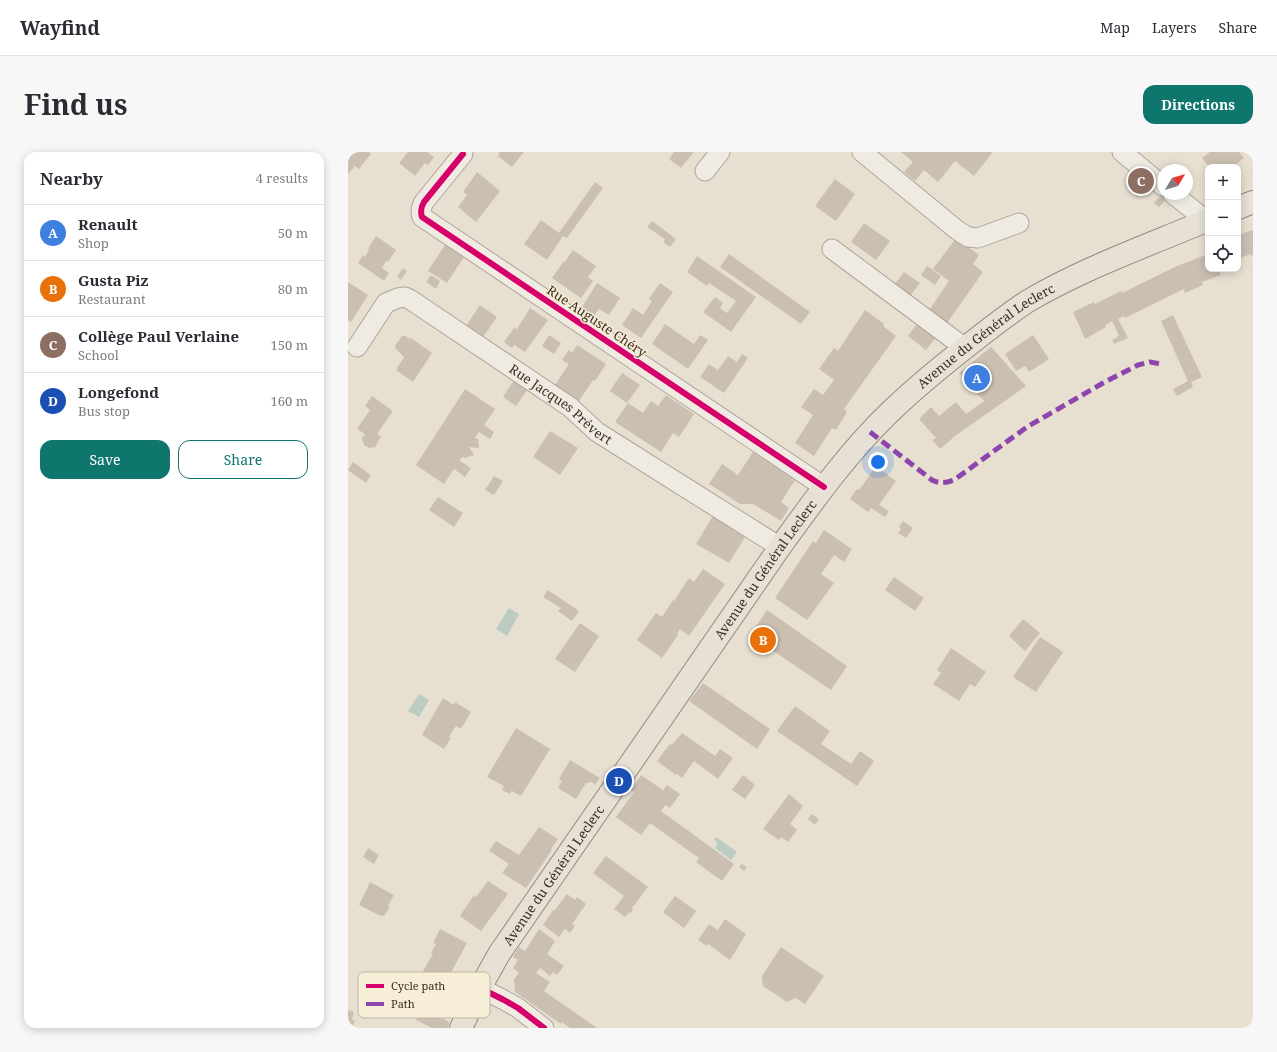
<!DOCTYPE html>
<html lang="en">
<head>
<meta charset="utf-8">
<style>
	:root { --surface:#fff; --page:#f7f7f7; --text:#2b2b33; --muted:#7c7c81; --line:#e1e1e2; --accent:#0f766e }
	body { margin:0; font-family:"Noto Serif",serif; background:var(--page); color:var(--text) }
	.controls { position:absolute; right:12px; top:12px; display:grid; overflow:hidden; border-radius:8px; box-shadow:0 2px 10px #0003 }
	.controls button { width:36px; height:36px; display:grid; place-items:center; padding:0; border:0; border-bottom:1px solid var(--line); background:var(--surface); color:var(--text); font:20px sans-serif }
	.compass { position:absolute; left:809px; top:12px; width:36px; height:36px; border-radius:50%; background:var(--surface); box-shadow:0 2px 10px #0003; rotate:52deg }
	.you { position:absolute; left:530px; top:310px; width:14px; height:14px; margin:-10px; border:3px solid #fff; border-radius:50%; background:#1a73e8; box-shadow:0 0 0 6px #1a73e833 }
	.badge { display:grid; place-items:center; width:26px; height:26px; border-radius:50%; background:var(--accent); color:#fff; font-size:13px; font-weight:700 }
	.pin { position:absolute; translate:-50% -50%; border:2px solid #fff; box-shadow:0 1px 4px #0006 }
	.list { margin:0; padding:0; list-style:none }
	h2 { display:flex; justify-content:space-between; align-items:center; height:52px; margin:0; padding:0 16px; font-size:17px }
	h2 small { font-size:13px; font-weight:400; color:var(--muted) }
	.list li { display:grid; grid-template-columns:26px 1fr auto; gap:12px; align-items:center; box-sizing:border-box; height:56px; padding:0 16px; border-top:1px solid var(--line) }
	.list b { display:block; font-size:15px; white-space:nowrap }
	.list p { margin:0; font-size:13px; white-space:nowrap; color:var(--muted) }
	.list em { font-size:13px; font-style:normal; color:var(--muted) }
	.actions { display:flex; gap:8px; padding:12px 16px }
	.actions a { flex:1; padding:9px 0; border:1px solid var(--accent); border-radius:12px; text-align:center; font-size:14px; color:var(--accent) }
	.actions .main { background:var(--accent); color:#fff }
	.icon { flex:none; width:22px; height:22px; fill:none; stroke:currentColor; stroke-width:2; stroke-linecap:round; stroke-linejoin:round }
	.map { position:relative; flex:none; width:905px; height:876px; overflow:hidden; border-radius:12px }
	header { display:flex; align-items:center; gap:24px; box-sizing:border-box; height:56px; padding:0 20px; background:var(--surface); border-bottom:1px solid var(--line) }
	header strong { font-size:19px }
	nav { display:flex; gap:22px; margin-inline-start:auto; font-size:14px }
	.intro { display:flex; align-items:center; justify-content:space-between; box-sizing:border-box; height:96px; padding:0 24px }
	h1 { margin:0; font-size:28px }
	.button { padding:10px 18px; border-radius:12px; background:var(--accent); color:#fff; font-size:14px; font-weight:700 }
	main { display:flex; gap:24px; padding:0 24px }
	aside { flex:1; background:var(--surface); border-radius:12px; box-shadow:0 2px 10px #0003 }
	.map>svg:first-child { display:block }
</style>
</head>
<body>
<header>
<strong>Wayfind</strong>
<nav><a>Map</a><a>Layers</a><a>Share</a></nav>
</header>
<div class="intro"><h1>Find us</h1><a class="button">Directions</a></div>
<main>
<aside>
<h2>Nearby<small>4 results</small></h2>
<ul class="list">
<li><span class="badge" style="background:#3f7fe0">A</span><div><b>Renault</b><p>Shop</p></div><em>50 m</em></li>
<li><span class="badge" style="background:#e8710a">B</span><div><b>Gusta Piz</b><p>Restaurant</p></div><em>80 m</em></li>
<li><span class="badge" style="background:#8d6e63">C</span><div><b>Collège Paul Verlaine</b><p>School</p></div><em>150 m</em></li>
<li><span class="badge" style="background:#1a4fb4">D</span><div><b>Longefond</b><p>Bus stop</p></div><em>160 m</em></li>
</ul>
<div class="actions"><a class="main">Save</a><a>Share</a></div>
</aside>
<div class="map">
<svg width="905" height="876" viewBox="0 0 905 876">
	<rect width="100%" height="100%" fill="#e7e0d1"/>
	<!-- water -->
	<g fill="#bcccc2">
		<path d="M161 456 171 462 159 484 148 477Z"/>
		<path d="M71 542 81 548 71 565 60 559Z"/>
		<path d="M368 685 389 700 383 708 367 696 370 691 366 688Z"/>
	</g>
	<!-- building -->
	<g fill="#cbbfb2">
		<path d="M0 0H21L23 2 11 17 7 14 0 22Z"/>
		<path d="M60 0H79L86 5 80 13 77 11 67 24 51 11Z"/>
		<path d="M150 0H176L164 15 150 4 152 1Z"/>
		<path d="M326 0H346L333 16 321 7Z"/>
		<path d="M553 0H645L626 24 607 9 590 30 576 18 567 29 556 20 565 10Z"/>
		<path d="M862 0H891L896 6 885 15H861L854 6Z"/>
		<path d="M129 20 152 39 128 70 110 55 119 43 115 40Z"/>
		<path d="M487 27 507 42 488 69 467 54Z"/>
		<path d="M247 30 255 36 219 86 215 84 199 108 176 92 193 68 211 81Z"/>
		<path d="M814 42 819 46 811 55 806 51Z"/>
		<path d="M304 69 328 87 322 95 315 90 317 87 299 75Z"/>
		<path d="M516 71 542 89 528 108 503 90Z"/>
		<path d="M905 78V103L903 104 902 102 890 107V83Z"/>
		<path d="M28 84 48 98 40 110 38 109 34 116 41 121 36 129 10 111 15 103 17 105 21 98 20 97Z"/>
		<path d="M608 86 631 103 625 112 635 120 597 174 579 161 601 129 585 117Z"/>
		<path d="M860 88V97L856 89Z"/>
		<path d="M97 93 116 105 99 131 80 119Z"/>
		<path d="M225 98 248 114 240 125 245 129 233 146 204 126 216 109 217 110Z"/>
		<path d="M381 102 462 160 453 172 372 115Z"/>
		<path d="M860 102V117H870L873 123 854 130 855 133 837 141 836 137 777 166 776 164 770 167 780 186 766 192 764 188 771 184 764 169 757 173 758 175 737 187 725 160 746 150 747 152 773 139 774 141 829 114Z"/>
		<path d="M349 104 408 145 383 180 355 160 367 145 375 151 372 156 379 161 388 149 361 131 359 134 339 120Z"/>
		<path d="M579 114 593 124 587 133 573 123Z"/>
		<path d="M55 116 59 119 53 128 49 125Z"/>
		<path d="M556 120 572 131 560 147 544 136Z"/>
		<path d="M83 123 92 129 88 137 78 130Z"/>
		<path d="M0 130 20 143 3 170 0 168Z"/>
		<path d="M249 131 272 146 261 163 251 157 243 168 231 160Z"/>
		<path d="M312 131 325 140 293 186 274 173 285 156 295 163 304 149 301 147Z"/>
		<path d="M132 153 149 165 135 185 118 174Z"/>
		<path d="M182 156 200 168 177 200 166 193 164 196 156 190 166 176 169 177Z"/>
		<path d="M517 158 536 172 535 174 548 184 496 257 499 260 488 278 484 276 466 304 447 291 465 263 453 255 466 237 475 243 486 228 471 217 486 196 490 199Z"/>
		<path d="M825 163 830 174 854 225 843 230 845 235 829 244 825 237 840 229 813 169Z"/>
		<path d="M573 166 592 180 578 198 560 184Z"/>
		<path d="M317 172 346 192 352 183 360 188 340 217 304 192Z"/>
		<path d="M201 183 213 191 206 202 194 194Z"/>
		<path d="M685 183 701 207 681 220 677 214 668 219 657 202Z"/>
		<path d="M54 184H57L62 187 63 186 84 201 65 230 48 218 56 205 48 197 47 194Z"/>
		<path d="M229 193 258 212 247 229 245 228 229 252 205 236 221 212 214 208 221 198 224 201Z"/>
		<path d="M643 195 678 234 607 284 592 297 584 288 588 286 571 267 583 255 591 264 608 250 618 262 636 249 611 221Z"/>
		<path d="M394 202 400 206 376 241 352 225 361 212 370 218 380 204 389 210Z"/>
		<path d="M274 221 292 233 279 251 262 239Z"/>
		<path d="M168 225 182 234 168 254 155 245Z"/>
		<path d="M117 237 147 257 136 273 146 280 142 287 131 280 127 286 130 287 131 296 121 295 126 303 117 306 114 305 112 309 123 316 117 325 106 317 96 332 68 313Z"/>
		<path d="M318 243 346 262 331 285 325 281 313 300 267 270 280 251 295 261 303 249 310 254Z"/>
		<path d="M24 244 45 259 29 282 33 285 27 295 21 296 16 293 14 286 17 282 9 277 22 258 17 254Z"/>
		<path d="M202 279 230 296 212 323 185 305Z"/>
		<path d="M405 300 447 328 433 350 441 356 433 369 405 352H392L361 332 374 312 390 323Z"/>
		<path d="M5 310 23 323 18 331 0 318Z"/>
		<path d="M528 314 548 329 531 353 541 359 537 365 523 356 520 360 502 347 509 337 511 338Z"/>
		<path d="M146 324 155 329 146 343 137 338Z"/>
		<path d="M90 345 115 361 106 375 81 358Z"/>
		<path d="M366 362 399 382 381 411 348 392Z"/>
		<path d="M555 369 565 376 558 386 550 381 553 377 551 375Z"/>
		<path d="M476 378 504 397 496 410 486 403 473 422 486 431 459 468 427 446 465 389 468 391Z"/>
		<path d="M355 417 377 432 341 484 332 477 329 482 330 483 314 506 289 488 308 461 314 465 325 448 326 449 341 426 346 430Z"/>
		<path d="M546 425 576 446 567 459 537 438Z"/>
		<path d="M200 438 231 459 224 469 210 459 213 456 195 445Z"/>
		<path d="M419 458 499 514 483 538 424 498 426 495 404 480Z"/>
		<path d="M675 467 692 481 677 499 661 484Z"/>
		<path d="M232 471 251 484 227 520 207 507Z"/>
		<path d="M692 485 715 500 688 540 665 525Z"/>
		<path d="M603 496 638 520 627 535 622 532 611 549 585 532 593 521 589 518Z"/>
		<path d="M355 531 422 577 409 597 341 549Z"/>
		<path d="M95 546 106 553 107 550 123 560 113 577 108 574 101 585 103 586 96 597 74 583Z"/>
		<path d="M447 554 482 579 473 592 503 612 512 599 526 609 509 634 429 579Z"/>
		<path d="M168 576 202 597 173 644 164 639 162 642 154 638 156 634 139 625Z"/>
		<path d="M334 581 367 604 372 597 385 606 370 627 346 609 334 626 329 622 328 623 309 609 322 592 324 593Z"/>
		<path d="M222 608 252 626 247 633 244 630 238 631 228 647 210 636 214 629 211 627Z"/>
		<path d="M293 623 315 638 319 633 332 642 322 656 317 653 313 659 386 712 374 729 348 710 351 706 302 671 293 683 268 665 286 640 283 638Z"/>
		<path d="M395 623 407 633 397 647 384 638Z"/>
		<path d="M441 642 455 654 442 672 449 678 440 690 433 685 431 688 415 677Z"/>
		<path d="M464 662 471 667 467 673 460 667Z"/>
		<path d="M191 675 210 687 203 697 204 698 178 736 154 721 161 712 141 699 148 689 171 703Z"/>
		<path d="M20 696 31 703 26 712 15 705Z"/>
		<path d="M258 704 300 735 284 756 285 757 283 761 281 760 277 765 266 757 276 744 245 721Z"/>
		<path d="M394 712 399 715 396 719 391 715Z"/>
		<path d="M140 729 160 742 133 779 112 764 126 743 128 745Z"/>
		<path d="M22 730 46 743 40 754H42L37 763 33 764 11 753Z"/>
		<path d="M219 742 227 748 229 745 238 752 224 772 227 774 222 781 217 777 211 785 195 773 205 758 206 759Z"/>
		<path d="M327 744 348 759 336 776 315 760Z"/>
		<path d="M377 767 398 782 382 808 360 792 359 794 350 788 361 772 370 778Z"/>
		<path d="M92 777 119 791 88 848 70 839 73 834 68 831 85 802 83 801 88 792 85 791Z"/>
		<path d="M191 777 207 789 199 802 216 814 209 823 205 820 202 824 192 816 188 821 202 830 196 839 249 876H222L214 870 213 872 167 840 166 827 171 821 165 816 170 808 165 805 171 795 177 799Z"/>
		<path d="M433 795 476 824 457 852 448 846 439 850 415 834 414 824Z"/>
		<path d="M74 855 101 870 100 876H84L68 868Z"/>
		<path d="M0 858 6 860 4 868 7 869 4 876H0Z"/>
	</g>
	<g fill="none" stroke-linecap="round" stroke-linejoin="round">
		<defs>
			<g id="minor">
				<path d="M514 0 609 78 620 85 630 86 671 71"/>
				<path d="M774 0 815 34"/>
				<path d="M115 2 76 50C73 55 72 59 74 65L476 335"/>
				<path d="M357 19 372 0"/>
				<path d="M825 42 859 69"/>
				<path d="M484 97 617 196"/>
				<path id="s1" d="M9 195 38 151 50 146 57 145 63 148 222 255 249 280 432 395"/>
				<path d="M132 836 156 848 170 856 196 876"/>
			</g>
			<g id="major">
				<path d="M890 56 905 50"/>
				<path id="s2" d="M113 876 132 836 151 802 432 395C466 348 501 299 543 259 568 235 595 213 622 192 641 177 660 162 680 149 736 116 801 93 860 68"/>
			</g>
		</defs>
		<!-- minor casing -->
		<use href="#minor" stroke="#ada599" stroke-width="21"/>
		<!-- major casing -->
		<use href="#major" stroke="#928b80" stroke-width="24"/>
		<!-- minor -->
		<use href="#minor" stroke="#efebe3" stroke-width="19"/>
		<!-- major -->
		<use href="#major" stroke="#e6e1d4" stroke-width="22"/>
		<!-- quiet -->
		<path stroke="#8e44ad" stroke-width="5" stroke-dasharray="10 5" stroke-linecap="butt" d="M522 280 584 328C592 332 598 331 606 328L679 275 755 231 790 213 802 210 813 212"/>
		<defs>
			<g id="cycleway">
				<path d="M115 2 76 50C73 55 72 59 74 65L476 335"/>
				<path d="M132 836 156 848 170 856 196 876"/>
			</g>
		</defs>
		<!-- cycleway casing -->
		<use href="#cycleway" stroke="#f7eed8" stroke-width="8"/>
		<!-- cycleway -->
		<use href="#cycleway" stroke="#d6006c" stroke-width="6"/>
	</g>
	<g text-anchor="middle" dominant-baseline="central" stroke-width="3" stroke-linejoin="round" paint-order="stroke">
		<!-- street labels -->
		<g font-size="13" fill="#3d2e20" stroke="#f7eed8">
			<text transform="translate(249 169) rotate(34)">Rue Auguste Chéry</text>
			<text stroke="none"><textPath href="#s2" startOffset="875">Avenue du Général Leclerc</textPath></text>
			<text stroke="none"><textPath href="#s1" startOffset="262">Rue Jacques Prévert</textPath></text>
			<text stroke="none"><textPath href="#s2" startOffset="551">Avenue du Général Leclerc</textPath></text>
			<text stroke="none"><textPath href="#s2" startOffset="179">Avenue du Général Leclerc</textPath></text>
		</g>
	</g>
	<!-- legend -->
	<rect x="10" y="820" width="132" height="46" rx="6" fill="#f7eed8" stroke="#bfb4a1" stroke-width="1"/>
	<rect x="18" y="832" width="18" height="4" fill="#d6006c"/>
	<rect x="18" y="850" width="18" height="4" fill="#8e44ad"/>
	<g font-size="11" fill="#3d2e20">
		<text x="43" y="838">Cycle path</text>
		<text x="43" y="856">Path</text>
	</g>
</svg>
<div class="controls">
<button>+</button>
<button>−</button>
<button><svg class="icon" aria-label="locate" viewBox="0 0 24 24"><circle cx="12" cy="12" r="6"/><path d="M12 2v4M12 18v4M2 12h4M18 12h4"/></svg></button>
</div>
<svg class="compass" viewBox="-18 -18 36 36"><path d="M0-13l5 13h-10z" fill="#e53935"/><path d="M0 13l5-13h-10z" fill="#7c7c81"/></svg>
<div class="you"></div>
<div class="pin badge" style="left:629px;top:226px;background:#3f7fe0">A</div>
<div class="pin badge" style="left:415px;top:488px;background:#e8710a">B</div>
<div class="pin badge" style="left:793px;top:29px;background:#8d6e63">C</div>
<div class="pin badge" style="left:271px;top:629px;background:#1a4fb4">D</div>
</div>
</main>
</body>
</html>
